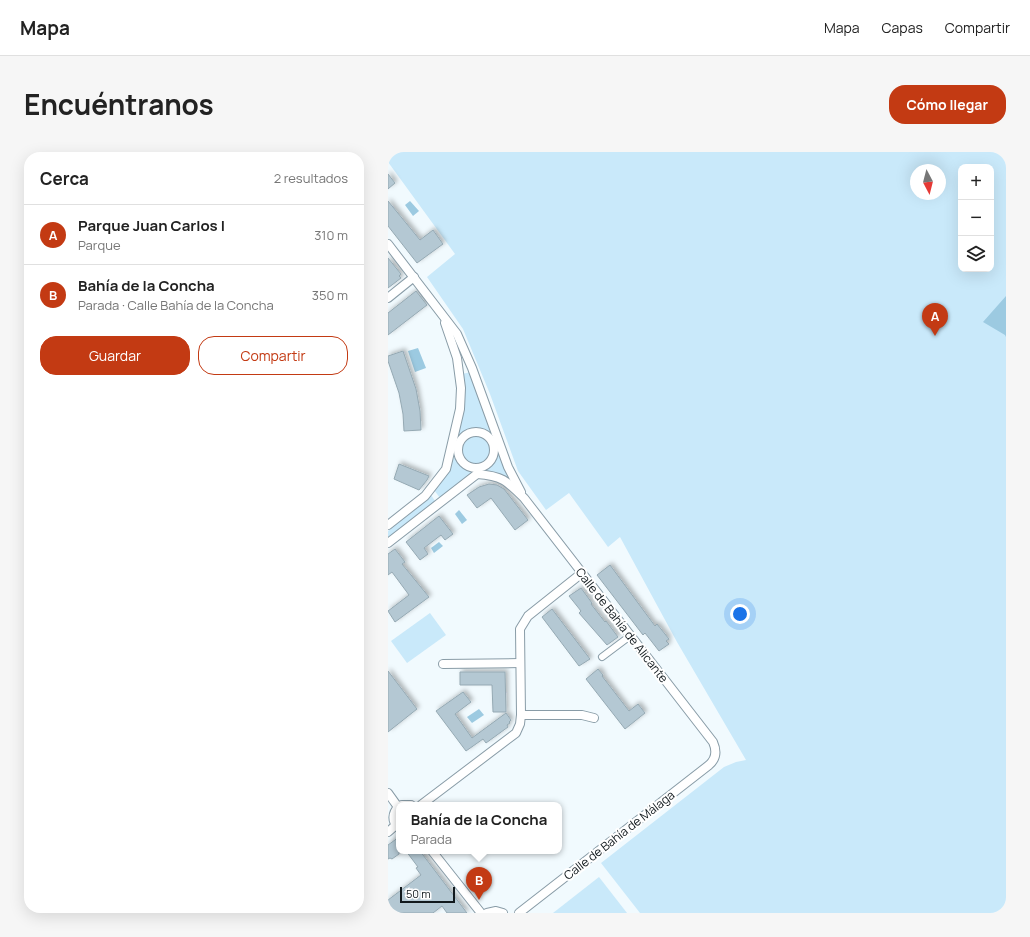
<!DOCTYPE html>
<html lang="es">
<head>
<meta charset="utf-8">
<style>
	:root { --surface:#fff; --page:#f6f6f6; --text:#222; --muted:#767676; --line:#e0e0e0; --accent:#c33a13 }
	body { margin:0; font-family:Manrope,sans-serif; background:var(--page); color:var(--text) }
	.controls { position:absolute; right:12px; top:12px; display:grid; overflow:hidden; border-radius:8px; box-shadow:0 4px 16px #0002 }
	.controls button { width:36px; height:36px; display:grid; place-items:center; padding:0; border:0; border-bottom:1px solid var(--line); background:var(--surface); color:var(--text); font:20px sans-serif }
	.compass { position:absolute; left:522px; top:12px; width:36px; height:36px; border-radius:50%; background:var(--surface); box-shadow:0 4px 16px #0002; rotate:173deg }
	.scale { position:absolute; left:12px; bottom:10px; width:55px; box-sizing:border-box; padding-left:4px; border:2px solid #11191d; border-top:0; font-size:11px; line-height:14px; white-space:nowrap; color:#11191d; -webkit-text-stroke:3px #fff; paint-order:stroke }
	.you { position:absolute; left:352px; top:462px; width:14px; height:14px; margin:-10px; border:3px solid #fff; border-radius:50%; background:#1a73e8; box-shadow:0 0 0 6px #1a73e833 }
	.badge { display:grid; place-items:center; width:26px; height:26px; border-radius:50%; background:var(--accent); color:#fff; font-size:13px; font-weight:700 }
	.pin { position:absolute; translate:-50% -33px; filter:drop-shadow(0 1px 2px #0008) }
	.pin::after { content:''; position:absolute; top:21px; width:14px; height:12px; background:inherit; clip-path:polygon(0 0,100% 0,50% 100%) }
	.popup { position:absolute; left:8px; top:650px; width:166px; height:52px; box-sizing:border-box; display:grid; place-content:center; border-radius:8px; background:var(--surface); filter:drop-shadow(0 1px 3px #0005); font-size:13px; white-space:nowrap; color:var(--muted) }
	.popup b { font-size:15px; color:var(--text) }
	.popup::after { content:''; position:absolute; left:50%; top:100%; margin-left:-8px; border:8px solid transparent; border-top-color:var(--surface) }
	.list { margin:0; padding:0; list-style:none }
	h2 { display:flex; justify-content:space-between; align-items:center; height:52px; margin:0; padding:0 16px; font-size:17px }
	h2 small { font-size:13px; font-weight:400; color:var(--muted) }
	.list li { display:grid; grid-template-columns:26px 1fr auto; gap:12px; align-items:center; box-sizing:border-box; height:60px; padding:0 16px; border-top:1px solid var(--line) }
	.list b { display:block; font-size:15px; white-space:nowrap }
	.list p { margin:0; font-size:13px; white-space:nowrap; color:var(--muted) }
	.list em { font-size:13px; font-style:normal; color:var(--muted) }
	.actions { display:flex; gap:8px; padding:12px 16px }
	.actions a { flex:1; padding:9px 0; border:1px solid var(--accent); border-radius:16px; text-align:center; font-size:14px; color:var(--accent) }
	.actions .main { background:var(--accent); color:#fff }
	.icon { flex:none; width:22px; height:22px; fill:none; stroke:currentColor; stroke-width:2; stroke-linecap:round; stroke-linejoin:round }
	.map { position:relative; flex:none; width:618px; height:761px; overflow:hidden; border-radius:16px }
	header { display:flex; align-items:center; gap:24px; box-sizing:border-box; height:56px; padding:0 20px; background:var(--surface); border-bottom:1px solid var(--line) }
	header strong { font-size:19px }
	nav { display:flex; gap:22px; margin-inline-start:auto; font-size:14px }
	.intro { display:flex; align-items:center; justify-content:space-between; box-sizing:border-box; height:96px; padding:0 24px }
	h1 { margin:0; font-size:28px }
	.button { padding:10px 18px; border-radius:16px; background:var(--accent); color:#fff; font-size:14px; font-weight:700 }
	main { display:flex; gap:24px; padding:0 24px }
	aside { flex:1; background:var(--surface); border-radius:16px; box-shadow:0 4px 16px #0002 }
	.map>svg:first-child { display:block }
</style>
</head>
<body>
<header>
<strong>Mapa</strong>
<nav><a>Mapa</a><a>Capas</a><a>Compartir</a></nav>
</header>
<div class="intro"><h1>Encuéntranos</h1><a class="button">Cómo llegar</a></div>
<main>
<aside>
<h2>Cerca<small>2 resultados</small></h2>
<ul class="list">
<li><span class="badge">A</span><div><b>Parque Juan Carlos I</b><p>Parque</p></div><em>310 m</em></li>
<li><span class="badge">B</span><div><b>Bahía de la Concha</b><p>Parada · Calle Bahía de la Concha</p></div><em>350 m</em></li>
</ul>
<div class="actions"><a class="main">Guardar</a><a>Compartir</a></div>
</aside>
<div class="map">
<svg width="618" height="761" viewBox="0 0 618 761">
	<defs>
		<filter id="shadow"><feDropShadow dx="2.5" dy="-2.5" stdDeviation="2" flood-color="#0004"/></filter>
	</defs>
	<rect width="100%" height="100%" fill="#f1fafe"/>
	<!-- green -->
	<g fill="#c9e9fa" fill-rule="evenodd">
		<path d="M0 0H618V761H252L213 711 336 615 348 610 358 608 289 490 232 385 220 395 181 341 158 358 130 319 102 242 75 177 39 125 67 102 0 10ZM573 15H603V117H573ZM528 18H552V42H528Z"/>
		<path d="M83 220 105 282 104 283C91 278 84 273 72 284H70L75 259 74 222Z"/>
		<circle cx="88" cy="298" r="16"/>
		<path d="M109 301H111L122 326 120 327 97 319 98 315 103 311Z"/>
		<path d="M68 305 76 314 84 318 85 320 52 346 46 338 66 306Z"/>
		<path d="M43 343 47 349 0 386V379L28 357Z"/>
		<path d="M42 461 58 483 19 511 3 489Z"/>
		<path d="M211 725 239 761H165Z"/>
	</g>
	<!-- water -->
	<g fill="#9ccae1">
		<path d="M22 49 31 59 25 64 17 53Z"/>
		<path d="M618 144V185L617 183 595 170Z"/>
		<path d="M30 196 38 216 27 220 20 199Z"/>
		<path d="M71 358 79 368 74 372 67 362Z"/>
		<path d="M51 390 55 394 46 401 43 396Z"/>
		<path d="M91 557 96 563 84 571 79 565Z"/>
	</g>
	<!-- building -->
	<g fill="#b4c8d3" stroke="#95a9b3" filter="url(#shadow)">
		<path d="M0 22 7 31 0 37Z"/>
		<path d="M0 49 32 88 45 78 55 92 29 111 0 74Z"/>
		<path d="M0 106 13 122 11 124 13 126 0 136Z"/>
		<path d="M28 139 39 153 0 183V161Z"/>
		<path d="M15 199 28 237 32 259 33 278 16 279 15 262 11 241 0 209V204Z"/>
		<path d="M11 312 41 324 39 328 31 338 6 327Z"/>
		<path d="M101 332 109 333 116 337 140 368 127 378 103 346 89 356 79 343 91 335Z"/>
		<path d="M51 364 65 382 57 388 53 383 36 396 40 402 32 408 18 390Z"/>
		<path d="M7 397 17 410 14 412 41 445 7 470 0 459 21 443 4 420 0 423V402Z"/>
		<path d="M222 413 267 474 269 472 281 487 278 489 281 492 271 499 257 481 255 483 209 423Z"/>
		<path d="M193 436 204 451 203 452 217 470 218 469 230 485 219 493 191 461 193 459 181 444Z"/>
		<path d="M164 457 202 507 191 514 154 465Z"/>
		<path d="M210 517 215 523 214 524 241 559 250 552 257 561 237 577 198 527Z"/>
		<path d="M0 519 29 557 0 580Z"/>
		<path d="M72 520H117L118 560H105L104 533H72Z"/>
		<path d="M75 540 83 550 67 562 84 586 118 561 123 568 121 570 122 571 119 573 120 575 98 591 95 587 78 599 48 559Z"/>
		<path d="M11 685V702L4 707 2 706 0 707V693Z"/>
		<path d="M18 699H32L79 761H59L54 754 45 761H0V748L33 723 28 716 30 715Z"/>
	</g>
	<g fill="none" stroke-linecap="round" stroke-linejoin="round">
		<defs>
			<path id="pedestrian" d="M214 505 242 484"/>
			<g id="minor">
				<path d="M0 92 69 182 84 216 120 315 133 340"/>
				<path d="M0 146 26 125"/>
				<circle cx="88" cy="298" r="18"/>
				<path d="M89 322C114 324 118 328 136 346L325 590C329 599 328 607 321 613L131 761"/>
				<path d="M0 373 37 344 58 317 72 257 73 236 69 206 57 171"/>
				<path d="M0 391 89 322"/>
				<path d="M55 512 132 511"/>
				<path d="M133 563H194L206 566"/>
				<path d="M0 641 10 655"/>
				<path d="M14 653H23"/>
				<path d="M33 653 128 581 132 572 133 563 132 477 140 464 194 421"/>
				<path d="M11 654C4 661 3 670 11 676"/>
				<path d="M0 680 8 673"/>
				<path d="M44 699 93 761"/>
				<path d="M99 761 108 759 115 761"/>
			</g>
		</defs>
		<!-- pedestrian casing -->
		<use href="#pedestrian" stroke="#899ca7" stroke-width="8"/>
		<!-- minor casing -->
		<use href="#minor" stroke="#899ca7" stroke-width="10"/>
		<!-- pedestrian -->
		<use href="#pedestrian" stroke="#fff" stroke-width="6"/>
		<!-- minor -->
		<use href="#minor" stroke="#fff" stroke-width="8"/>
	</g>
	<g text-anchor="middle" dominant-baseline="central" stroke-width="4" stroke-linejoin="round" paint-order="stroke">
		<!-- street labels -->
		<g font-size="12" fill="#11191d" stroke="#fff">
			<text transform="translate(234 473) rotate(52)">Calle de Bahía de Alicante</text>
			<text transform="translate(231 683) rotate(-38)">Calle de Bahía de Málaga</text>
		</g>
	</g>
</svg>
<div class="controls">
<button>+</button>
<button>−</button>
<button><svg class="icon" aria-label="layers" viewBox="0 0 24 24"><path d="M12 4l9 5-9 5-9-5zM3 14l9 5 9-5"/></svg></button>
</div>
<svg class="compass" viewBox="-18 -18 36 36"><path d="M0-13l5 13h-10z" fill="#e53935"/><path d="M0 13l5-13h-10z" fill="#767676"/></svg>
<div class="scale">50 m</div>
<div class="you"></div>
<div class="pin badge" style="left:547px;top:184px">A</div>
<div class="pin badge" style="left:91px;top:748px">B</div>
<div class="popup"><b>Bahía de la Concha</b>Parada</div>
</div>
</main>
</body>
</html>
